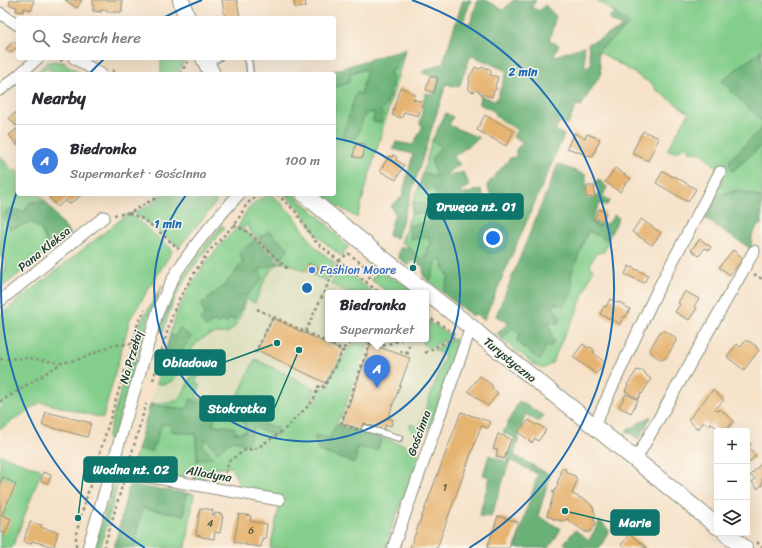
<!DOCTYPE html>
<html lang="en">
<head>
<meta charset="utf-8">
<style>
	:root { --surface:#fff; --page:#f7f7f7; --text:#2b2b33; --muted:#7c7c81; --line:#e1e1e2; --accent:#1f6fb2 }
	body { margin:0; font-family:Sriracha,sans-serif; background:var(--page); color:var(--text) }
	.controls { position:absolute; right:12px; bottom:12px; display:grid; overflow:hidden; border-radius:4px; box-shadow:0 4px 16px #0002 }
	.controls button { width:36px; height:36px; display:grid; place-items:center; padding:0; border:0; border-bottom:1px solid var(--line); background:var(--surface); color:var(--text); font:20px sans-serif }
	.you { position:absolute; left:493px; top:238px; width:14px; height:14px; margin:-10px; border:3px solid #fff; border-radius:50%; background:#1a73e8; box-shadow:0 0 0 6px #1a73e833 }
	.badge { display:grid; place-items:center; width:26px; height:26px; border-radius:50%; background:var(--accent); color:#fff; font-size:13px; font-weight:700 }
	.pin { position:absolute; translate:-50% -33px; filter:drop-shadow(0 1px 2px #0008) }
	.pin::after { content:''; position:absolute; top:21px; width:14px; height:12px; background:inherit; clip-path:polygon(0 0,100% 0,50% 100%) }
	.popup { position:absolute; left:325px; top:290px; width:104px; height:52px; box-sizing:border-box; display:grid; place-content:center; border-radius:4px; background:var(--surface); filter:drop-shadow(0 1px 3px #0005); font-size:13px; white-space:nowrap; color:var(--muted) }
	.popup b { font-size:15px; color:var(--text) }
	.popup::after { content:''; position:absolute; left:50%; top:100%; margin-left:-8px; border:8px solid transparent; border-top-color:var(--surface) }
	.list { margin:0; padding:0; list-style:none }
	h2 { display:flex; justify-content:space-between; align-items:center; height:52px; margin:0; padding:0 16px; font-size:17px }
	h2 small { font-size:13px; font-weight:400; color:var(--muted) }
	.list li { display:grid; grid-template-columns:26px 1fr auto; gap:12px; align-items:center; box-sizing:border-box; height:72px; padding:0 16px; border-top:1px solid var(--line) }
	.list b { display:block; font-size:15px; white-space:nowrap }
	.list p { margin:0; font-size:13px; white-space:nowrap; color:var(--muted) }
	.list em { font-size:13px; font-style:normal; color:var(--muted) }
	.icon { flex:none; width:22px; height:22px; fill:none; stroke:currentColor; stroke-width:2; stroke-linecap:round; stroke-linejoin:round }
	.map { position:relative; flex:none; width:762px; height:548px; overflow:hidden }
	.search { position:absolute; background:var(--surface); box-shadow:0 4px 16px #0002; left:16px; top:16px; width:320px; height:44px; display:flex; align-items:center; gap:10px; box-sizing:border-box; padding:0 14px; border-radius:4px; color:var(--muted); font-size:15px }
	.panel { position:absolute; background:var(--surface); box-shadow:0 4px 16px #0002; left:16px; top:72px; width:320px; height:124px; border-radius:4px }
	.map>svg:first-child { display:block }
</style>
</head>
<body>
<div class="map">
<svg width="762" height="548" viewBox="0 0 762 548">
	<rect width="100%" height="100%" fill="#fbf7ec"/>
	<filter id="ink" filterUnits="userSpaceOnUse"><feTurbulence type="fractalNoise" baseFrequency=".025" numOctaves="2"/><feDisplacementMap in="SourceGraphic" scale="8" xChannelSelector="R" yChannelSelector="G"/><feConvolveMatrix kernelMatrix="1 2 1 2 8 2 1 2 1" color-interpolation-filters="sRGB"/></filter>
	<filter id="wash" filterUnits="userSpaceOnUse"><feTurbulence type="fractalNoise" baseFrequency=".012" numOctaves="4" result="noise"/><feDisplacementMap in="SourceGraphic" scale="16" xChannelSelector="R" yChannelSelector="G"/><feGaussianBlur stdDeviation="0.9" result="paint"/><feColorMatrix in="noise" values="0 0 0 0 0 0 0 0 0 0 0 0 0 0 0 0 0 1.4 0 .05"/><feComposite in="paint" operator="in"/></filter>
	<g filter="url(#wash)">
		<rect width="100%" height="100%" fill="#f6e2c9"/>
		<!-- built -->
		<path fill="#dbdebc" d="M264 205 371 293H328V339H426L429 325 459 340 417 451 151 400 183 305 213 260Z"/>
		<!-- green -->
		<g fill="#83ce8b" stroke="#518660">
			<path d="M597 0H762V50L721 81 762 122V127L729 161 733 171 762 145V198L739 190 722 194 711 202 723 182 722 177 716 167 702 153 688 151 686 145 677 152 667 150 689 113 654 88 655 86 598 51 630 24Z"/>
			<path d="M406 48 357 218 326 199 321 194H334V88L350 82V73L367 69 361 94 356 93 365 114 374 112H379L390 71 395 69Z"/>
			<path d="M161 58H186L177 74H161Z"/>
			<path d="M54 61 63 62 81 74H53L48 68 41 73 38 71 48 62Z"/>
			<path d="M432 140 442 147 436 177 423 172Z"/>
			<path d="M0 155 13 172 18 169V194H39L46 202H31L11 229 31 222 42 231 49 250 0 289V273L5 272 6 260 0 257Z"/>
			<path d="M419 186 429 192 433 189 437 191 441 200 436 209 413 201Z"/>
			<path d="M160 194H216L217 197 215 204 179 247 134 213 153 203Z"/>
			<path d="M284 194H293L320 217 348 247 341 256 318 237 301 210Z"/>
			<path d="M270 195 274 197 284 206 282 207 283 209 285 207 295 217 313 245 335 263 326 281 315 276 318 268 309 264 305 271C300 269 293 265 287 263 269 260 261 290 255 303L247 299C244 307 237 325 232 330 228 334 223 333 218 333 209 334 200 339 194 346 183 359 179 390 156 383L166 348 175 359V337L170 334C173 324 176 314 180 305 194 277 214 249 237 228L244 231 256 240 240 251 243 262 223 287 201 304 213 322 230 318 245 301 239 297 243 294 245 297 259 270 280 262H283L281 260 288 248 269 232 258 239 249 230 247 224 243 229 238 227C241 222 243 217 246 212 251 204 261 197 270 195Z"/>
			<path d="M129 213 173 250 130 319 103 418 41 402 0 429V315Z"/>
			<path d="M430 213V221L409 226 428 237C432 248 430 251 421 259L410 248 401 242 411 214Z"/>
			<path d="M222 225 225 228C205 251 185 275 173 303 169 312 166 322 163 332L159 331C174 287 192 260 222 225Z"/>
			<path d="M588 230 606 239 610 235 604 252 595 254 590 265 593 270 575 316 564 336 552 363 545 368H541L536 366 502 339 513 328 520 334 517 342 540 360 546 346 552 334 547 322 559 323 560 318 553 307 554 303 573 289 571 275Z"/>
			<path d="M438 258 444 264 443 268 449 276 443 293 430 282Z"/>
			<path d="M339 266 374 293H350L331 284Z"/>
			<path d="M378 271 404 284 415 293H389L371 280Z"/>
			<path d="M162 286 150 315 133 368 131 367 130 369 133 371 112 441 107 439 140 323Z"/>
			<path d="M426 321 438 327 451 336 430 348 422 344 424 339H426Z"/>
			<path d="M454 339 456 340 453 352 456 354 430 426C428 429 426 432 423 434 415 439 409 432 410 424L419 427 445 355 433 350Z"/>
			<path d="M359 341 368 344 341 417 340 416 330 438 355 462 357 446 377 450 382 438 413 448C417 451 419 454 419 458L392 527 386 548H270L279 508 278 504 246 489 238 487V482L231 467 206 470 204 480H195L193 473 185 472V479L158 475 160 468 154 464 147 469 153 476 137 472 133 465 137 450 152 451 162 424H170L171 431 196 434 197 461 206 438 233 440 254 428H277L257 423 240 404 246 432 234 433 233 427 213 425 211 406 214 400 221 403 223 399 229 401 228 403 231 405 233 401 235 402 255 359 316 389 311 401 317 404 318 401 316 399 320 387 325 389 339 360 342 361 347 351 345 350Z"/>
			<path d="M204 354 206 355 208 357 195 383 200 385V386L196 396 205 401 203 403 188 409 150 405V404C165 402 173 407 183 393L202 356Z"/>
			<path d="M0 455 42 470 12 548H0Z"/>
			<path d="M118 484 100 548H95L113 486Z"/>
			<path d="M186 493 194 494 186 548H134L142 508 184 515Z"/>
		</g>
		<!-- forest -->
		<g fill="#6ab177" stroke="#447756">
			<path d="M463 0H471L463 22 470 24 478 0H486L503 10 513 0H535L536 1 531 7 539 11 545 5 556 16 549 41 559 45 553 57 584 46 585 67 591 65 588 44 595 41 622 28 608 19 614 12 630 24 598 51 601 74 581 106 576 105 568 125 560 122 555 130 564 135 484 320 475 314 472 316 443 293 449 276 443 268 444 264 438 258 430 282 424 277 423 267 414 260 408 266 398 257 400 247 410 248 421 259 428 253 426 248 431 245 428 237 410 239 409 226 430 221V213L411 214 413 201 435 209 441 200 435 194 437 191 433 189 429 192 419 186 423 172 436 177 431 159 441 147 432 140 446 113 453 117 449 125 479 138 453 157 460 164 447 174 448 176 463 172 470 186 461 191 462 195 481 189 489 213 493 211 501 216 506 211 495 207 487 185 510 158 516 157V149L524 142 513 137 517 130 497 117 494 111 479 104 480 96 496 101 507 71 471 55 459 87 446 84 397 238 388 236 395 214 391 206 402 197 413 154 393 149 396 142 413 145 423 126 420 124 425 93 433 95 439 81 422 72 443 63Z"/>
			<path d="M406 48 395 69 390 71 393 81 386 106 380 112 383 114 381 123 373 122 374 112 365 114 356 139 342 137 356 93 361 94 367 69 350 73V82L334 88V74H323Z"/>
			<path d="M762 50V122L721 81Z"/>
			<path d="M762 127V145L732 171 729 161Z"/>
			<path d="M558 164 586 175V199H595L597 194H600L596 182 598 179 607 187 602 198 610 200 607 205 599 204 591 221 608 224 614 215 619 218 610 235 606 239 588 231 571 275 573 289 564 306 555 303 553 307 560 318 559 323 548 322 552 334 551 338 554 341 552 346H546L540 360 517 342 520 334 513 328 502 339 497 334 508 323 496 316Z"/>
			<path d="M739 190 762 198V224L758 225 752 236 751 249 704 218 711 202 722 194Z"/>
			<path d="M31 202H46L70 234 49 250 42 231 31 222 10 229 3 216 9 208 24 212Z"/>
			<path d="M269 231 288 248 281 260 258 239Z"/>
			<path d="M256 240 280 262 259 270 263 278 245 298 243 294 239 297 245 301 234 321 230 318 226 324 222 320 219 324 213 322 205 327 200 319 205 316 201 304 223 287 243 262 240 251Z"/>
			<path d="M179 328 192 337 175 359 166 348 170 334 175 337Z"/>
			<path d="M191 399 203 403 205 401 212 404 211 406 217 408 213 425 234 427 235 433 246 432 240 403 249 404 257 423 278 428 277 435 254 428 247 445 233 440 218 452 206 439 203 446 212 457 197 461 196 434 171 431 170 424H162L152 451 137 450 150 405 187 409Z"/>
			<path d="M519 401 544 416 539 422 525 414 514 455 550 475 538 516 561 529 549 548H515L538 474 510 460 491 517 479 516 490 477 483 475 489 455 506 462 515 438 503 433Z"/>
			<path d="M651 416 639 439 626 431Z"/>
			<path d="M336 424 382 438 377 450 357 447 355 463 318 451 314 435 330 438Z"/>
			<path d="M129 485 186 493 184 515 142 508 134 548H114Z"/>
			<path d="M600 521 609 530 600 548H570L564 543 575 530 589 540Z"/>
		</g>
		<g id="blocks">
			<!-- building -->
			<g fill="#e6b471">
				<path d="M10 0H34L32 10 24 8 23 12 16 11 17 7 9 5Z"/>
				<path d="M65 0H82L77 8Z"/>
				<path d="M93 0H122V12H107V10H101V12L93 11Z"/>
				<path d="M222 0H237L240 18H225Z"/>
				<path d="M294 0H305L306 7 295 8Z"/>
				<path d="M13 41 18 46 11 53 6 49Z"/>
				<path d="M475 67 480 69 482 67 490 69 491 72 490 75 498 77 495 86 497 89 494 90 492 97 481 94 480 92 476 90 474 92 468 90 470 82 469 79 470 75 472 73Z"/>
				<path d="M430 76 438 78 434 93 426 90Z"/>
				<path d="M400 87 410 91V92L415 94 413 99 423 102 418 116 404 112 402 118 392 115Z"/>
				<path d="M18 111V124L16 126 9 118Z"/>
				<path d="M485 115 514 131 506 146 477 130Z"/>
				<path d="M18 128V146L9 135Z"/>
				<path d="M643 131 659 138 648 161 632 153Z"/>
				<path d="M574 133 585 138 587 134 600 139 592 157 567 148Z"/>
				<path d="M356 143 365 144 363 158 353 157Z"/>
				<path d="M393 155 397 157 396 160 404 165 396 180 380 171 389 156 392 157Z"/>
				<path d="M615 168 631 179 627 183 626 182 620 192 605 182Z"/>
				<path d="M663 171 673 177 674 176 696 189 688 202 656 183Z"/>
				<path d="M587 186H595L594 198 586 197Z"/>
				<path d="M53 194H83L69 204 66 200 57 207 49 197Z"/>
				<path d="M599 209 606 213 601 224 593 220Z"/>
				<path d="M641 219 661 233 652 245 632 232Z"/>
				<path d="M700 239 711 247 709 250 705 248 699 256 691 250Z"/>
				<path d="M733 250 743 258 730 275 719 267Z"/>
				<path d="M309 263 318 268 315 275 306 271Z"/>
				<path d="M629 266 648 275 644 283 625 274Z"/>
				<path d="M685 291 699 299 694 306 697 308 689 320 675 312 680 304 678 303Z"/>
				<path d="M610 299 618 303 619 302 623 304V305L630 309 626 317 624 316 620 324 600 314 604 306 606 307Z"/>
				<path d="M273 318 342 351 326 383 257 350Z"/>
				<path d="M665 331 675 337 676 341 666 358 661 360 651 353 650 349 660 332Z"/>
				<path d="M746 340 748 342 749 341 757 347 756 348 759 350 744 370 727 357 737 344 741 347Z"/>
				<path d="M371 344 410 358 388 418 393 420 391 426 386 424 384 430 364 423 362 430 342 423Z"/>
				<path d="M583 344 588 348 591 347 594 350V353L605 363 596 374 573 357Z"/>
				<path d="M637 370 639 371 642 370 645 372 646 375 651 379 642 394 641 393 638 399 625 391 628 385H627Z"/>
				<path d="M480 376 493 386 491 388 498 393 488 406 468 391Z"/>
				<path d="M713 390 724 400 715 409 718 411 720 409 734 421 725 431H720L711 423 709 426 704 422 698 429 688 420Z"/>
				<path d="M626 394 638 400 631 413 619 407Z"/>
				<path d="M216 395 223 399 221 403 214 400Z"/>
				<path d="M46 412 91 423 87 437 42 425Z"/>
				<path d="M461 412 491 422 488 428 481 426 437 548H410Z"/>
				<path d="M529 420 536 425 538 424 546 430 538 441 535 438 532 443 518 432Z"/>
				<path d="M498 434 511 439 504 459 496 456 498 450 493 449Z"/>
				<path d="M747 440 751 444 748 447 756 456 747 464Z"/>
				<path d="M762 463V486L761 485 758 489 752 482 755 479 750 475Z"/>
				<path d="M563 468 565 469 567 473 575 476 577 481 572 494 585 500H586L593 507 594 510 593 511 596 514 593 518 596 524 590 532H585L567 519 563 521 553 519V518L547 516 554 493 552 492 555 491 558 484 557 482 558 481 561 474 560 472 561 469Z"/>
				<path d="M43 472 51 475 48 483 41 481Z"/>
				<path d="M3 477 16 484 2 515 11 519 5 534 0 531V483Z"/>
				<path d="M200 508 213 510 212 515H215V513L222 514 221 515 223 516 220 533 215 532 214 539 201 537V536L196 535Z"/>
				<path d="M239 514 251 516 250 521 267 524 265 539 262 538 261 547 245 545 246 544 234 542Z"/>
				<path d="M498 516 518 522 509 548H487Z"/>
				<path d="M30 522 42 525 41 527 43 528 58 532 54 547 32 541 31 544 24 542 27 529H28Z"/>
				<path d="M629 534 642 544 647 548H624L621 545Z"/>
			</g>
		</g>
	</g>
	<g filter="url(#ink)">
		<use href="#blocks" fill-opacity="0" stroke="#8a907e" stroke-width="1"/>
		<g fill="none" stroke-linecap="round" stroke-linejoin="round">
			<defs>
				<g id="lane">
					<path d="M247 58 249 63 250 74"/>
					<path d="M209 63 219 58"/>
					<path d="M365 428 399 438"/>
				</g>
				<g id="street">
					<path d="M0 13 18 25"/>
					<path d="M74 58 101 74"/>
					<path d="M20 74 38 58"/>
					<path d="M0 90 18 76"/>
					<path d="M0 301 104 217"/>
					<path d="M594 426 657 291 720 172"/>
					<path d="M636 459 754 251"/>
					<path d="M112 470 279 500"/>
					<path d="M88 548 157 314C164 298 170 281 180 267 197 241 218 217 239 194"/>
					<path d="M393 548 471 327"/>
				</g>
				<g id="secondary">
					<path d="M181 0 187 18"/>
					<path d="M204 58 212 74"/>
					<path d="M304 194 377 254 471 327 482 337 594 426 717 526"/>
					<path d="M726 533 744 548"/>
				</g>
			</defs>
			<!-- lane casing -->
			<use href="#lane" stroke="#8a907e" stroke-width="8"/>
			<!-- street casing -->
			<use href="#street" stroke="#8a907e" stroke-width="13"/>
			<!-- secondary casing -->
			<use href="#secondary" stroke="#8a907e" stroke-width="18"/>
			<!-- path -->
			<g stroke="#8a907e" stroke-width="2.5" stroke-dasharray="3 3" stroke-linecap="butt">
				<path d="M48 60C53 58 59 59 64 61"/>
				<path d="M112 70 118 74"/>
				<path d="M180 74 190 58"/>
				<path d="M277 194 295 211 315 241 339 261 380 293"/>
				<path d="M129 213 143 219 156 229 179 249"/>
				<path d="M114 215 129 213 154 199 157 194"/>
				<path d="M234 225 248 232 289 270"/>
				<path d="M754 274 762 279"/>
				<path d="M257 309 305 332 339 261 348 253 373 272 366 282"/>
				<path d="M426 317 437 322 456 335"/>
				<path d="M305 332 342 349 356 340 359 339"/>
				<path d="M360 339 382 346 401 340"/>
				<path d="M400 351 406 353 410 344"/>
				<path d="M255 353 273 317"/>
				<path d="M406 353 411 354"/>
				<path d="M425 353 456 336"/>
				<path d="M0 359 28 358 62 363 83 358 113 345 132 344"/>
				<path d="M153 380 172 316 177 303 180 297 196 270 210 250 236 223 245 207 249 202 261 194"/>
				<path d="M0 402 62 363"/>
				<path d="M358 430 341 424 370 342"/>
				<path d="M129 463 146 404"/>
				<path d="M224 479 229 461 247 449 252 450 260 446 283 431 313 401 319 385 324 387 345 347"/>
				<path d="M757 542 762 547"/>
				<path d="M76 546V534L85 502 131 350 138 323 145 310"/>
				<path d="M104 548 123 483"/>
			</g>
			<!-- lane -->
			<use href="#lane" stroke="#fff" stroke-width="5.5"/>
			<!-- street -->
			<use href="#street" stroke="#fff" stroke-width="11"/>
			<!-- secondary -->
			<use href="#secondary" stroke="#fff" stroke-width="16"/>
		</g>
	</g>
	<!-- distance rings -->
	<g fill="none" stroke="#1f6fb2" stroke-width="2">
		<path d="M335 138A153 153 0 1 1 186 195"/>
		<path d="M145 548A306 306 0 0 1 18 188M89 74A306 306 0 0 1 104 59M163 18A306 306 0 0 1 202 0M412 0A306 306 0 0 1 469 548"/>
	</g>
	<!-- markers -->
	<circle fill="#3f7fe0" stroke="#fbf7ec" stroke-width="1.5" cx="312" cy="270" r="4"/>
	<g text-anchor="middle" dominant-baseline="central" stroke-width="3" stroke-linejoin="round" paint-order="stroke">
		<!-- number labels -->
		<g font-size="10" fill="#515b43">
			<text x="445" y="488">1</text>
			<text x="210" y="524">4</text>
			<text x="251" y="531">6</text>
		</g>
		<!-- street labels -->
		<g font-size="12" fill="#1f3d34" stroke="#fbf7ec">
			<text transform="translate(44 249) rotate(-39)">Pana Kleksa</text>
			<text transform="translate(131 357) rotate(-74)">Na Przełaj</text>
			<text transform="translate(510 360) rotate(39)">Turystyczna</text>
			<text transform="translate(419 433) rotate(-70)">Gościnna</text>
			<text transform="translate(209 474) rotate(10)">Alladyna</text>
		</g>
		<!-- shop labels -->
		<g font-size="12" fill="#366cbe" stroke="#fbf7ec" text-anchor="start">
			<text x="320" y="270">Fashion Moore</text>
		</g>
	</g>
	<circle cx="307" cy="288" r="6" fill="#1f6fb2" stroke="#fbf7ec" stroke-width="2"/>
	<g font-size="12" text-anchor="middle" font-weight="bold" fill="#1f6fb2" stroke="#fbf7ec" stroke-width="3" stroke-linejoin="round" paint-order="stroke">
		<text x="523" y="76">2 min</text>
		<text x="168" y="228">1 min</text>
	</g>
	<!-- callouts -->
	<path fill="none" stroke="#0f766e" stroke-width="1.5" d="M413 268L428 206M277 343L225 362M299 350L274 409M78 518L84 470M565 511L611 522"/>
	<g fill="#0f766e" stroke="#fbf7ec" stroke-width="1.5">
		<circle cx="413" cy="268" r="4"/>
		<circle cx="277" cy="343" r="4"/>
		<circle cx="299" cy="350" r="4"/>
		<circle cx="78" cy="518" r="4"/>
		<circle cx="565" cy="511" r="4"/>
	</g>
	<g fill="#0f766e" stroke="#0f766e" stroke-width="1.5">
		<rect x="428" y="194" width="95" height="25" rx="4"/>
		<rect x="155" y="350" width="70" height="25" rx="4"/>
		<rect x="200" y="396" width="74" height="25" rx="4"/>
		<rect x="84" y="457" width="93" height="25" rx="4"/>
		<rect x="611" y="510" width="48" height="25" rx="4"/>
	</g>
	<g font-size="13" text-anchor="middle" font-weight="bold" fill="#fff">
		<text x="476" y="211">Drwęca nż. 01</text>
		<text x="190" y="367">Obiadowa</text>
		<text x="237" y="413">Stokrotka</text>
		<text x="131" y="474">Wodna nż. 02</text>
		<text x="635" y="527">Marie</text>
	</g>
</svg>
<div class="controls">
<button>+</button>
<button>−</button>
<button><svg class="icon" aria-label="layers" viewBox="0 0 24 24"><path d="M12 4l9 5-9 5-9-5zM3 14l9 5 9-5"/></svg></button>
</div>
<div class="you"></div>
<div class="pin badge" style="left:377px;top:388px;background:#3f7fe0">A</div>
<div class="popup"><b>Biedronka</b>Supermarket</div>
<div class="search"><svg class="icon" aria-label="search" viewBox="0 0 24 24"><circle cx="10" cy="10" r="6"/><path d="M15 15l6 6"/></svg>Search here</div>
<section class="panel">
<h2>Nearby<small></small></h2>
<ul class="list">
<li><span class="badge" style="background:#3f7fe0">A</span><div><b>Biedronka</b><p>Supermarket · Gościnna</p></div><em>100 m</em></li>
</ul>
</section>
</div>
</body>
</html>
